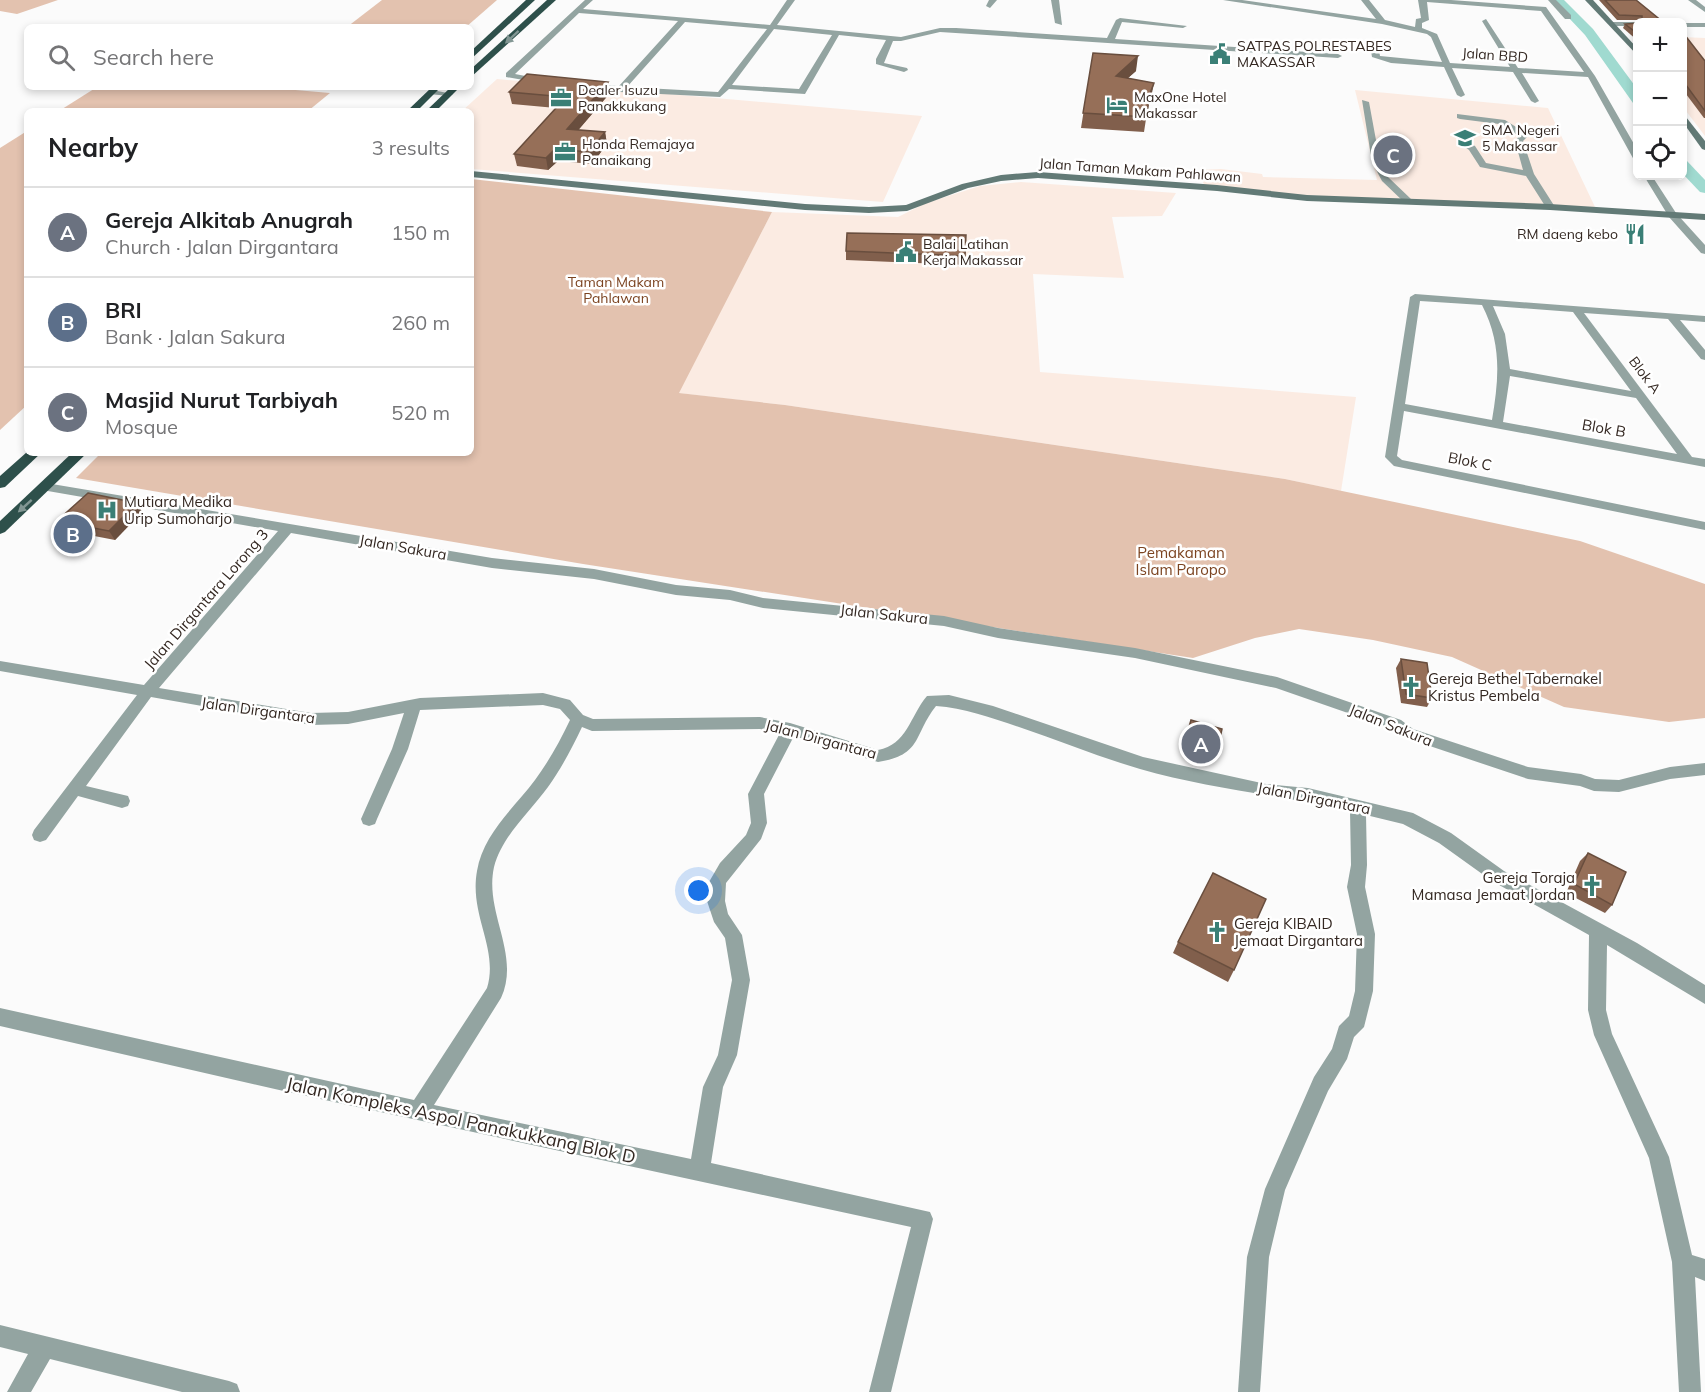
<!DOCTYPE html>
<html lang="en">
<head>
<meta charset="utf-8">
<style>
	:root { --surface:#fff; --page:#f2f2f2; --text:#202124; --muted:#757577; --line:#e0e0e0; --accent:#b45309 }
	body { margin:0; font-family:Mulish,sans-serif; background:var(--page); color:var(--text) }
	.controls { position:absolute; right:18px; top:18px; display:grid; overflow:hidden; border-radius:9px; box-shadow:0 3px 9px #0003 }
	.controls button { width:54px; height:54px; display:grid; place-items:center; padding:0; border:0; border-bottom:2px solid var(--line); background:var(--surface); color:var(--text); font:30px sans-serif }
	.you { position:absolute; left:699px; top:891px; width:21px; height:21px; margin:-15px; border:4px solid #fff; border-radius:50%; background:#1a73e8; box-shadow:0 0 0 9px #1a73e833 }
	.badge { display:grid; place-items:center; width:39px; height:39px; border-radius:50%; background:var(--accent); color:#fff; font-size:20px; font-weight:700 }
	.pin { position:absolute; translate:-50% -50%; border:3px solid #fff; box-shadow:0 2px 6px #0006 }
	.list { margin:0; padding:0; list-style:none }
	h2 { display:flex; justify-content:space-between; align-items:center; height:78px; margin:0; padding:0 24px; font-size:26px }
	h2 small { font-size:20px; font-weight:400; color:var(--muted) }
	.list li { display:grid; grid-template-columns:39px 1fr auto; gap:18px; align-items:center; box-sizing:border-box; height:90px; padding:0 24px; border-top:2px solid var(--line) }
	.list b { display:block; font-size:22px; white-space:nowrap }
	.list p { margin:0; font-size:20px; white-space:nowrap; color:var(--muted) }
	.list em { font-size:20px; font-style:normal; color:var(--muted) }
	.icon { flex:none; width:33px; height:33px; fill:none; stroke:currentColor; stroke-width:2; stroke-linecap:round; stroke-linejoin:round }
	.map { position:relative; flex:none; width:1705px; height:1392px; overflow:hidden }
	.search { position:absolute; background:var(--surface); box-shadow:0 3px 9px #0003; left:24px; top:24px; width:450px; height:66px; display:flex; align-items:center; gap:15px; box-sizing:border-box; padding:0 21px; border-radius:9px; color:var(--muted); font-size:22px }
	.panel { position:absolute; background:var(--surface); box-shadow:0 3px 9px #0003; left:24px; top:108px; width:450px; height:348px; border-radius:9px }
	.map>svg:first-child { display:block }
</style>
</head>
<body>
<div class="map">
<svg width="1705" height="1392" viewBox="0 0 1705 1392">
	<rect width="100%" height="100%" fill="#fbfbfb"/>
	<!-- built -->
	<g fill="#fbebe2">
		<path d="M1682 37 1705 38V136L1683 107Z"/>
		<path d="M497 79 922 116 883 202 471 169V111H462Z"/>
		<path d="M1355 90 1548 108 1595 207 1299 195 1205 187 1198 170 1221 169 1262 174 1263 177 1377 180Z"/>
		<path d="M1021 182 1176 193 1162 216 1112 217 1124 278 1033 274 1040 372 1356 397 1341 491 1285 479 785 405 678 393 772 212 898 217 926 203 980 186Z"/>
	</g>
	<!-- green -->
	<g fill="#e3c2af">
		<path d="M0 0H58L17 14 0 11Z"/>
		<path d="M382 0H497L466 27H347Z"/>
		<path d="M97 87H261L330 93 308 111H59Z"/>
		<path d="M27 131V405L0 430V148Z"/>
		<path d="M471 179 772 212 679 393 785 405 1285 479 1580 541 1705 584V718L1669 722 1564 707 1452 657 1373 640 1299 629 1255 638 1193 658 583 564 76 478 101 453H471Z"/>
	</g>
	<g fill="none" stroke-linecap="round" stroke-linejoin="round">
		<!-- canal -->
		<g fill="#a0dad0" fill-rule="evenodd">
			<path d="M1552 0H1564L1593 29 1638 90V104L1633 103 1585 35Z"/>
			<path d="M1682 160 1687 161 1705 180V193L1700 192 1682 173Z"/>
		</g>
		<!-- minor -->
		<g fill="#93a4a1" fill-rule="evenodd">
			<path d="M585 0H593L583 9 770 25 787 0H795L777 25 901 37 940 28H956L1107 38 1116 20 1120 18 1187 26 1183 28 1122 22 1115 39 1338 54 1342 56 1338 58 940 32 901 41H893L884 63 907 68 908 70 904 72 876 64V59L886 40 839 35 805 94 729 89 720 97 620 92 587 87 591 85 619 86 678 21 579 13 515 74 546 80V84L506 77V73ZM685 22 767 29 718 92 627 87ZM774 29 832 35 799 89 732 85Z"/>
			<path d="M989 0H997L990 8 986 6Z"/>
			<path d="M1051 0H1059L1062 25 1055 23Z"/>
			<path d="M1223 0H1242L1376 19 1361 0H1369L1385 20 1415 27 1416 19 1421 18 1418 0H1451L1546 7 1595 76 1638 151V163L1634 160 1588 77 1522 73 1539 101 1535 103 1531 101 1513 72 1452 68 1465 95 1461 97 1457 95 1444 67 1391 63 1372 57 1370 45 1374 43 1378 45 1380 56 1442 62 1431 37 1427 34 1382 24ZM1427 2 1541 11 1584 72 1518 68 1486 19 1482 21 1510 67 1450 63 1437 34 1422 28V23L1429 20Z"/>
			<path d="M1548 0H1556L1571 15V19H1565Z"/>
			<path d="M1688 0H1696L1705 7V12Z"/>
			<path d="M1613 22H1641H1638V26H1610Z"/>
			<rect x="1682" y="23" width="23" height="4"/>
			<path d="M432 90 453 94 449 96 429 94 428 92Z"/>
			<path d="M1362 100 1369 102 1380 162 1389 178 1411 199V203H1405L1382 181 1372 162Z"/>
			<path d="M1457 114 1505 120 1527 134 1528 136 1523 141 1534 174 1555 207 1553 209H1547L1526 176 1480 167 1469 150 1458 142 1462 139 1475 146 1486 163 1523 170 1515 141 1519 136 1499 124 1460 119 1457 118Z"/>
			<path d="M1644 176H1652L1676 213 1705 245V254L1701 253 1669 217Z"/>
			<path d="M1415 294 1705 316V322L1680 320 1705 350V360L1701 359 1668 319 1584 313 1692 457 1705 459V467L1404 411 1397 456 1402 460 1705 522V530L1394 466 1385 457 1410 297ZM1420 301 1482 305C1502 344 1499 378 1492 420L1405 404ZM1493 306 1573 312 1631 391 1510 369 1505 334ZM1510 376 1636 398 1677 454 1503 422Z"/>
			<path d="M46 483 492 558 594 569 676 585 730 590 763 598 944 616 998 628 1135 648 1277 677 1401 720 1413 729 1528 767 1581 774 1595 779 1619 780 1670 767 1705 763V775L1670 779 1619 792 1594 791 1580 786 1528 779 1403 737 1391 728 1276 688 1135 658 998 638 944 626 763 608 730 600 676 595 594 579 492 568 291 533 159 688 311 713 348 712 420 698 543 693 570 700 583 715 593 719 760 717 790 723 878 750C907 745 910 716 927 696L949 695 993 706 1143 757 1266 784 1308 788 1413 813 1451 833 1504 871 1637 943 1705 985V1004L1607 945 1606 1010 1612 1034 1669 1157 1692 1255 1705 1259V1281L1695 1277 1701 1392H1679L1672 1262 1649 1158 1594 1035 1588 1010 1589 935 1492 881 1439 843 1403 824 1366 815 1367 865 1365 887 1375 934 1373 991 1364 1027 1354 1037 1347 1059 1328 1091 1285 1190 1269 1257 1260 1392H1238L1247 1257 1265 1189 1314 1077 1332 1049 1339 1026 1349 1016 1355 991 1357 934 1347 887 1351 865 1350 811C1281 795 1209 789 1140 769 1099 757 1060 741 1019 727 992 718 964 708 936 706 913 735 923 755 878 762L794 736 764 794 767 823 761 839 726 883 725 901 728 914 742 935 750 980 737 1055 723 1087 711 1163 930 1212 933 1219 891 1392H869L911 1227 288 1092 0 1026V1008L414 1100 487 988C499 949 469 915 477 871 483 834 514 808 535 780 549 761 560 741 570 720L560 709 543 705 420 710 408 749 377 819 375 824 369 826 363 824 361 819 392 749 404 713 348 724 311 725 151 697 86 786 128 796 130 801 128 806 122 808 78 796 46 840 40 842 34 840 32 835 34 830 137 695 0 671V661L144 685 278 531 42 490 40 487ZM582 727 592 731 760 729 780 733 748 794 751 823 746 835 720 863 709 882 707 901 714 922 725 938 732 980 718 1055 703 1087 691 1159 434 1105 501 998C521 954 484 913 494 867 502 836 529 813 548 787 561 769 572 748 582 727Z"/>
			<path d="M0 1325 229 1381 237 1384 240 1392H182L50 1359 31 1392H7L28 1354 0 1347Z"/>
		</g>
		<!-- secondary -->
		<g fill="#627a76" fill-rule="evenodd">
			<path d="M1585 0H1593L1638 49V56Z"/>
			<path d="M1682 112 1705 141V150L1702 149 1682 121Z"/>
			<path d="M471 171 805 204 869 207 906 205 962 184 1001 175 1038 172 1217 185 1307 195 1550 204 1705 214V220L1550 210 1307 201 1217 191 1038 178 1001 181 968 188 907 211 869 213 805 210 471 177Z"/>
		</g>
		<!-- trunk -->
		<g fill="#2e504b" fill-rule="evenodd">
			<path d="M526 0H535L471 59V51Z"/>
			<path d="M547 0H556L471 77V69Z"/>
			<path d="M432 87H441L417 111H407Z"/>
			<path d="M451 87H460L436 111H426Z"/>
			<path d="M27 452 41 453 5 487 0 488V476Z"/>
			<path d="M72 453H87L5 532 0 534V521Z"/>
		</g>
	</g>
	<!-- wall -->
	<g fill="#815f4c">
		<path d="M1599 0H1636L1663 22H1640V20H1617Z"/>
		<path d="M1638 23V41L1623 28 1625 24Z"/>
		<path d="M1683 34 1705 61V118H1704L1683 90Z"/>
		<path d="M1093 53 1136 71 1128 78 1151 98 1148 106 1144 132 1081 128Z"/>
		<path d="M608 82 610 93 578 130 605 132 607 144 592 164 558 161 548 170 517 166 514 154 556 108 512 104 509 92Z"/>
		<path d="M846 251 965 256V265L846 260Z"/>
		<path d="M137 503 142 512 115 540 63 530 57 521Z"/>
		<path d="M1401 659 1432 698 1427 707 1401 703 1396 668Z"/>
		<path d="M1191 720 1217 751 1214 759 1182 750Z"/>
		<path d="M1588 853 1612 905 1605 913 1566 893 1580 861Z"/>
		<path d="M1178 942 1234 970 1228 982 1173 953Z"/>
	</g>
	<!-- shaded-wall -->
	<g fill="#694e3e">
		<path d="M1138 56 1136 71 1113 91 1116 76Z"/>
		<path d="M608 82 610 93 569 141 567 129Z"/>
		<path d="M1154 83 1151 98 1146 111 1149 96Z"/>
		<path d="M605 132 607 144 592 164 589 152Z"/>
		<path d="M555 149 558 161 548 170 546 158Z"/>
		<path d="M137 503 142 512 115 540 109 531Z"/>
	</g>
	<!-- building -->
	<g fill="#966f58" stroke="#694e3e" stroke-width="1.5">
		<path d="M1605 0H1636L1663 22H1642V16L1619 15Z"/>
		<path d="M1638 23V34L1625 24Z"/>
		<path d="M1683 34H1684L1705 61V111L1683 81Z"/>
		<path d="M1093 53 1138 56 1116 76 1154 83 1149 96 1147 117 1083 113Z"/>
		<path d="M527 74 608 82 567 129 605 132 589 152 555 149 546 158 514 154 566 97 509 92Z"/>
		<path d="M847 233 966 235 965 256 846 251Z"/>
		<path d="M88 493 137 503 109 531 57 521Z"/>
		<path d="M1401 659 1427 663 1432 698 1406 694Z"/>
		<path d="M1191 720 1222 729 1217 751 1185 741Z"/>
		<path d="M1588 853 1626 872 1612 905 1574 884Z"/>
		<path d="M1213 873 1266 899 1234 970 1178 942Z"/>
	</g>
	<!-- one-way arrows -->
	<defs><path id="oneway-solid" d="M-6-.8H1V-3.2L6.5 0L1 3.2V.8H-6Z" transform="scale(1.5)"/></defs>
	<g fill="#829693">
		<use href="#oneway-solid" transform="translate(512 37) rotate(137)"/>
		<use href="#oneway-solid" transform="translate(25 506) rotate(138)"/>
	</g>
	<!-- icons -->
	<defs>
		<symbol id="civic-bare" viewBox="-9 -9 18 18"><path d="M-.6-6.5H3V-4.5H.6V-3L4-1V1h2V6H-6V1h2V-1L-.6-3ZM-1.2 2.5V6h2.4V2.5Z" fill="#3a7f76" stroke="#fff" stroke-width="2.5" paint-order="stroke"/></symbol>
		<symbol id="office-bare" viewBox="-9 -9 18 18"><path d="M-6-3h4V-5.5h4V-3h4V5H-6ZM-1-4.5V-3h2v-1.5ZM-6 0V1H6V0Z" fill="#3a7f76" stroke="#fff" stroke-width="2.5" paint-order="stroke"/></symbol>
		<symbol id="hotel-bare" viewBox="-9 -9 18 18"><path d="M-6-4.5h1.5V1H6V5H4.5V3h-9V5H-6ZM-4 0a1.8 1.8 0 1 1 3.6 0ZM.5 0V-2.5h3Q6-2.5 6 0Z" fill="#3a7f76" stroke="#fff" stroke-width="2.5" paint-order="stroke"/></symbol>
		<symbol id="school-bare" viewBox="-9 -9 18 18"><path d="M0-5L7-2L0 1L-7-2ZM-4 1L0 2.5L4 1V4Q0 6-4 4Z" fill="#3a7f76" stroke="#fff" stroke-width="2.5" paint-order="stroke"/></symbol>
		<symbol id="restaurant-bare" viewBox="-9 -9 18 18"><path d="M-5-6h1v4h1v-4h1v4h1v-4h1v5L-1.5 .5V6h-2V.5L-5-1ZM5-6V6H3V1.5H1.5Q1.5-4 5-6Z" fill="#3a7f76" stroke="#fff" stroke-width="2.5" paint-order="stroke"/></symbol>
		<symbol id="hospital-bare" viewBox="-9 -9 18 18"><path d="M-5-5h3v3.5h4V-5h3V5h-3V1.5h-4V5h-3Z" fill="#3a7f76" stroke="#fff" stroke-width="2.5" paint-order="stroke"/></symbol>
		<symbol id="church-bare" viewBox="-9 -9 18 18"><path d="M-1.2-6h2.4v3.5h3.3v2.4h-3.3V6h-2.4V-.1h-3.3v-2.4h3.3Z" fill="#3a7f76" stroke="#fff" stroke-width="2.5" paint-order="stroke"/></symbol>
	</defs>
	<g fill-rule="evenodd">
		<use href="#civic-bare" x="1205" y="39" width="30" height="30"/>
		<use href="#office-bare" x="546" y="83" width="30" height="30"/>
		<use href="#hotel-bare" x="1102" y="90" width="30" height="30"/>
		<use href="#school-bare" x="1450" y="123" width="30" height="30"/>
		<use href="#office-bare" x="550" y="137" width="30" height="30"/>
		<use href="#restaurant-bare" x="1620" y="219" width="30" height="30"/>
		<use href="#civic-bare" x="891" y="237" width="30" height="30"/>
		<use href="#hospital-bare" x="92" y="495" width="30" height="30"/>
		<use href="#church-bare" x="1396" y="672" width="30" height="30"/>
		<use href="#church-bare" x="1577" y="871" width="30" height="30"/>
		<use href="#church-bare" x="1202" y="917" width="30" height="30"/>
	</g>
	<g text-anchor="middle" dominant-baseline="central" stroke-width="5" stroke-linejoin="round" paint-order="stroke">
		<!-- far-poi labels -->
		<g font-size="14" fill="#342822" stroke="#fff" text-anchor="start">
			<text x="1237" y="46">SATPAS POLRESTABES<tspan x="1237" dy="16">MAKASSAR</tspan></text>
			<text x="578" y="90">Dealer Isuzu<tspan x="578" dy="16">Panakkukang</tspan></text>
			<text x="1134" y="97">MaxOne Hotel<tspan x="1134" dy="16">Makassar</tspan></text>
			<text x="1482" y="130">SMA Negeri<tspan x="1482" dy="16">5 Makassar</tspan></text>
			<text x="582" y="144">Honda Remajaya<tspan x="582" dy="16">Panaikang</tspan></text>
			<text x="1618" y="234" text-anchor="end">RM daeng kebo</text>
			<text x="923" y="244">Balai Latihan<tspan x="923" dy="16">Kerja Makassar</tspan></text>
		</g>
		<!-- far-street labels -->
		<g font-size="14" fill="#342822" stroke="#fff">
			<text transform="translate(1495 55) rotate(4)">Jalan BBD</text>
			<text transform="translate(1140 170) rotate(4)">Jalan Taman Makam Pahlawan</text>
			<text transform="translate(1645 375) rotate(53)">Blok A</text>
		</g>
		<!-- far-park labels -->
		<g font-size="14" fill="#7c4421" stroke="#fff">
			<text x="616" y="282">Taman Makam<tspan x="616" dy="16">Pahlawan</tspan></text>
		</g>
		<!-- street labels -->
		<g font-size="15" fill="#342822" stroke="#fff">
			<text transform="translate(1604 428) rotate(10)">Blok B</text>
			<text transform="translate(1470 461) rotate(11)">Blok C</text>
			<text transform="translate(403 547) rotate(10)">Jalan Sakura</text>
			<text transform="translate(206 599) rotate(-49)">Jalan Dirgantara Lorong 3</text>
			<text transform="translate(884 614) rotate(6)">Jalan Sakura</text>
			<text transform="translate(258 710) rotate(8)">Jalan Dirgantara</text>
			<text transform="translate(1391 725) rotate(22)">Jalan Sakura</text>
			<text transform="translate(821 739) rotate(15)">Jalan Dirgantara</text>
			<text transform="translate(1314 798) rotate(11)">Jalan Dirgantara</text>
		</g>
		<!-- poi labels -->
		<g font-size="15" fill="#342822" stroke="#fff" text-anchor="start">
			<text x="124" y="501">Mutiara Medika<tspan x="124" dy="17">Urip Sumoharjo</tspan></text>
			<text x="1428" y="678">Gereja Bethel Tabernakel<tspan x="1428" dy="17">Kristus Pembela</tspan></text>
			<text x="1575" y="877" text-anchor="end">Gereja Toraja<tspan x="1575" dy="17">Mamasa Jemaat Jordan</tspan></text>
			<text x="1234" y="923">Gereja KIBAID<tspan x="1234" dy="17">Jemaat Dirgantara</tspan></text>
		</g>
		<!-- park labels -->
		<g font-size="15" fill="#7c4421" stroke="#fff">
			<text x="1181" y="552">Pemakaman<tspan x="1181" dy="17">Islam Paropo</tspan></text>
		</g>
		<!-- near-street labels -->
		<g font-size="18" fill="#342822" stroke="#fff">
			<text transform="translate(461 1120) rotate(12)">Jalan Kompleks Aspol Panakukkang Blok D</text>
		</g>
	</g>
</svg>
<div class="controls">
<button>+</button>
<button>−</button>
<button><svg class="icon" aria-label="locate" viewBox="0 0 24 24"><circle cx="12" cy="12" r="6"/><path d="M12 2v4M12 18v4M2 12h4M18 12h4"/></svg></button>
</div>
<div class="you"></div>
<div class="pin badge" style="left:1201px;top:744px;background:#6b7280">A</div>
<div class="pin badge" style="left:73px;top:534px;background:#5c6f8a">B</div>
<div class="pin badge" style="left:1393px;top:155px;background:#6b7280">C</div>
<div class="search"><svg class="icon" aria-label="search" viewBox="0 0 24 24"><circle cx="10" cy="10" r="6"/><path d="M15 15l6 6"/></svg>Search here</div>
<section class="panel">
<h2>Nearby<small>3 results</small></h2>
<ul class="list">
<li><span class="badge" style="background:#6b7280">A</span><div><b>Gereja Alkitab Anugrah</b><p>Church · Jalan Dirgantara</p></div><em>150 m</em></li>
<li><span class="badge" style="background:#5c6f8a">B</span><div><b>BRI</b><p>Bank · Jalan Sakura</p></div><em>260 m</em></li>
<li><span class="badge" style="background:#6b7280">C</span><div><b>Masjid Nurut Tarbiyah</b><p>Mosque</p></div><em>520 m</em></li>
</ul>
</section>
</div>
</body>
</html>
